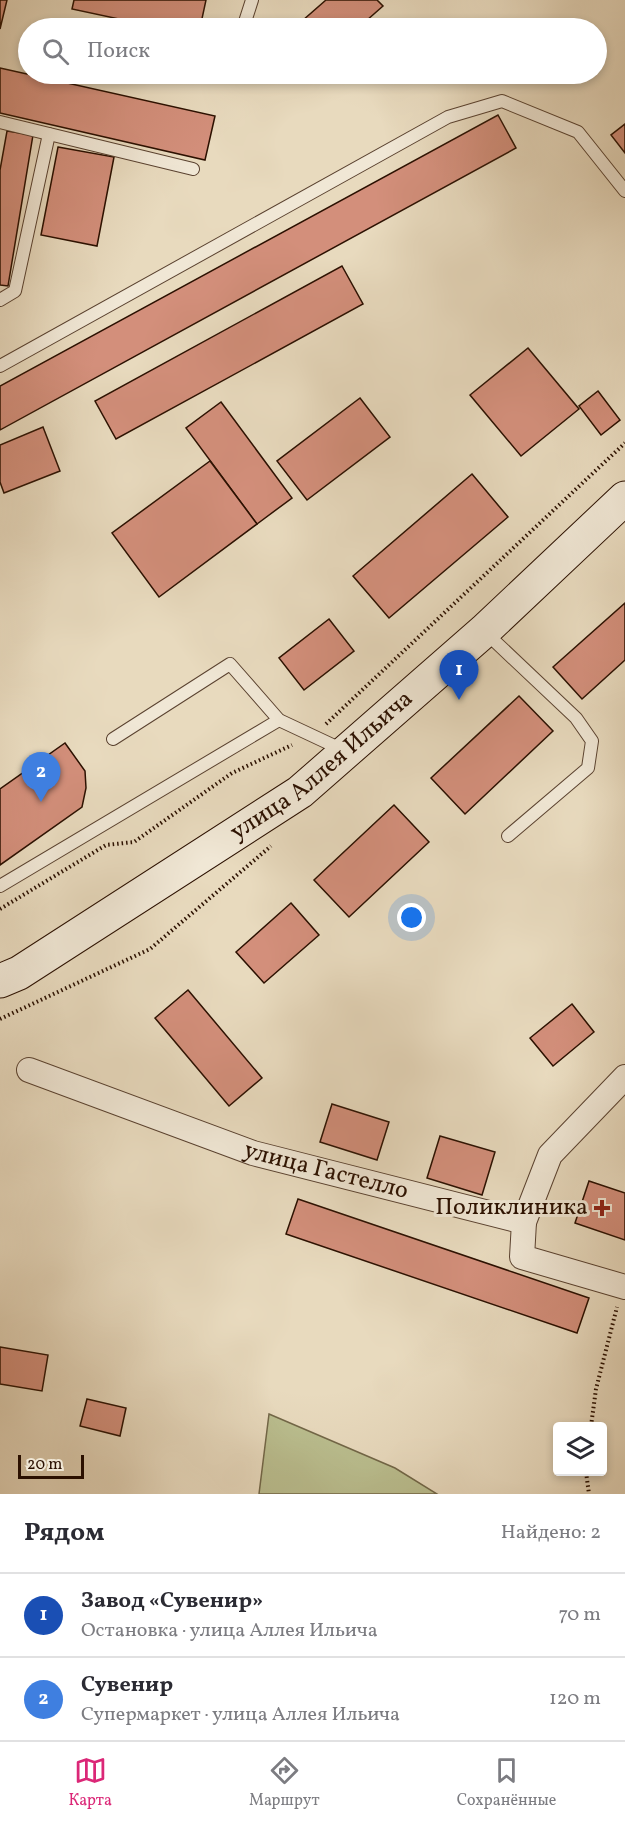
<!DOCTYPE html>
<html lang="ru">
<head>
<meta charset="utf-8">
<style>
	:root { --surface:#fff; --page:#f7f7f7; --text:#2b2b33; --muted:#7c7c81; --line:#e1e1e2; --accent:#db2777 }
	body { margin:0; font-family:Vollkorn,serif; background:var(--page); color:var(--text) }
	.controls { position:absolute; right:18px; bottom:18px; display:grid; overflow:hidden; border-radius:6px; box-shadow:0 3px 9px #0003 }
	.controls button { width:54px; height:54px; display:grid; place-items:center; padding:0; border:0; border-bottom:2px solid var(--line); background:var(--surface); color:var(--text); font:30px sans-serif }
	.scale { position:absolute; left:18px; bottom:15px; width:66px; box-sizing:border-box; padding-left:6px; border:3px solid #2b1000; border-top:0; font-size:16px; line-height:21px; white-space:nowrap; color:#2b1000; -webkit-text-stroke:4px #f0e7d5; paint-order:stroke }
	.you { position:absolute; left:412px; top:918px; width:21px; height:21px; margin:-15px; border:4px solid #fff; border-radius:50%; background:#1a73e8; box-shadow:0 0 0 9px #1a73e833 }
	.badge { display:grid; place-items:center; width:39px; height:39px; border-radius:50%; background:var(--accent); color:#fff; font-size:20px; font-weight:700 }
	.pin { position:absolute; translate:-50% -50px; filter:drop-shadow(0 2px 3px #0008) }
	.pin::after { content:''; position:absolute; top:32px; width:21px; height:18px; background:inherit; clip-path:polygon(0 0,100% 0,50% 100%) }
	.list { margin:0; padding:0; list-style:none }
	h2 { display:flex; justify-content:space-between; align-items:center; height:78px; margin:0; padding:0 24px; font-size:26px }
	h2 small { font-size:20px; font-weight:400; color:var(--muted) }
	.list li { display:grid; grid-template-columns:39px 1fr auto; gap:18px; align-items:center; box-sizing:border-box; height:84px; padding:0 24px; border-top:2px solid var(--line) }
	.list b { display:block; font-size:22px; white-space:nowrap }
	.list p { margin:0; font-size:20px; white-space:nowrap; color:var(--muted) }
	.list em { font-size:20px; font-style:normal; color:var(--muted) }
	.icon { flex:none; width:33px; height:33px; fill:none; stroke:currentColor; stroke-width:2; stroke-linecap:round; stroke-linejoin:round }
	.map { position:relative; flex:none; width:625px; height:1494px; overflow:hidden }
	.search { position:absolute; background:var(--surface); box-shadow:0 3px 9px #0003; left:18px; right:18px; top:18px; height:66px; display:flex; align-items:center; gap:15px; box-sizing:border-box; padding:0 21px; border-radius:33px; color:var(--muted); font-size:22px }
	.sheet { height:246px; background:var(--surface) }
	nav { display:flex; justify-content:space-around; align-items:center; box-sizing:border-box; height:84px; border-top:2px solid var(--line); background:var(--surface); font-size:16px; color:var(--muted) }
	nav a { display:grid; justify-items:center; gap:3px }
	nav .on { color:var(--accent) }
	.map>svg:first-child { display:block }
</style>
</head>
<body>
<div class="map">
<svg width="625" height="1494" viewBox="0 0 625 1494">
	<rect width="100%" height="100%" fill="#e8dabe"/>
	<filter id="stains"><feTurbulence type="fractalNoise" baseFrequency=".00333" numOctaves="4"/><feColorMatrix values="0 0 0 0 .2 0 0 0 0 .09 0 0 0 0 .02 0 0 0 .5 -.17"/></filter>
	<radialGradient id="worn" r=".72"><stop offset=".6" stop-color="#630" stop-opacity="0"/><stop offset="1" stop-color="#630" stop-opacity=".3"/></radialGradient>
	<!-- green -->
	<path fill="#babe8f" stroke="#726748" stroke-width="1.5" d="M269 1414 395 1468 437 1494H259Z"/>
	<!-- building -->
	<g fill="#d38f7b" stroke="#2b1000" stroke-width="1.5">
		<path d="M0 0H7L0 29Z"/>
		<path d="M74 0H206L200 28H161L72 9Z"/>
		<path d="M326 0H377L383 6 358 28H294Z"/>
		<path d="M0 68 215 116 205 160 0 113Z"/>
		<path d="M498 115 516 148 0 430V386Z"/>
		<path d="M625 124V153L611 135Z"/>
		<path d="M7 131 33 135 8 286 0 285V170Z"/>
		<path d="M58 147 114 157 97 246 41 235Z"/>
		<path d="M342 266 363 304 116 439 95 401Z"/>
		<path d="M528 348 579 409 521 456 470 395Z"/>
		<path d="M598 391 620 420 601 435 579 406Z"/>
		<path d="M360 398 390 437 307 500 277 461Z"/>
		<path d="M221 402 292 498 257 524 186 428Z"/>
		<path d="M43 427 60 471 4 493 0 482V445Z"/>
		<path d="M210 461 257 524 159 597 112 533Z"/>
		<path d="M472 474 508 517 389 618 353 576Z"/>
		<path d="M625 603V660L582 699 553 667Z"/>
		<path d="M329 619 354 651 304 690 279 658Z"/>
		<path d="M519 696 553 731 465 814 431 778Z"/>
		<path d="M65 743 85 771 86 788 82 807 0 865V789Z"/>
		<path d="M394 805 429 842 349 917 314 880Z"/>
		<path d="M291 903 319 935 264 983 236 952Z"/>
		<path d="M188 990 262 1078 229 1106 155 1018Z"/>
		<path d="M572 1004 594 1032 553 1066 530 1038Z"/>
		<path d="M332 1104 389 1122 377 1160 320 1142Z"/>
		<path d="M440 1136 495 1152 482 1195 427 1178Z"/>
		<path d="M589 1181 625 1193V1240L575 1223Z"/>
		<path d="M298 1199 589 1298 577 1333 286 1234Z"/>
		<path d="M0 1347 48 1355 42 1391 0 1384Z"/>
		<path d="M87 1399 126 1408 120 1436 80 1426Z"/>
	</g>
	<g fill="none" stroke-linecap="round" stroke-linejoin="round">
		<defs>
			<g id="lane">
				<path d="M243 28 252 0"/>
				<path d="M222 74H228"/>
				<path d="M0 122 193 169"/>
				<path d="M0 300 15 291 49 134"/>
				<path d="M0 366 448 117 502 101 578 132 625 191"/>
				<path d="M485 632 576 718 592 741 588 768 508 836"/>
				<path d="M113 739 230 664 279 720 343 750"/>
				<path d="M0 886 279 720"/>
			</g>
			<g id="street">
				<path id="s1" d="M29 1070 253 1153 524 1222 522 1257 625 1287"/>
				<path d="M524 1222 550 1155 625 1077"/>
			</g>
			<g id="secondary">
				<path id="s2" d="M0 981 19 973 300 792 484 631 625 498"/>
			</g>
		</defs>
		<!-- lane casing -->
		<use href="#lane" stroke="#5a4230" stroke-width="14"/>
		<!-- street casing -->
		<use href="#street" stroke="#5a4230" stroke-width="26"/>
		<!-- secondary casing -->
		<use href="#secondary" stroke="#2b1000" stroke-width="35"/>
		<!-- path -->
		<g stroke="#2b1000" stroke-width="4" stroke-dasharray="1.5 3" stroke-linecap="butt">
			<path d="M326 724 625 443"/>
			<path d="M0 909 106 845 134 842 232 773 292 745"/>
			<path d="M0 1019 150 949 271 846"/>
			<path d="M591 1426 596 1389 617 1307"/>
			<path d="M586 1472 589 1494"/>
		</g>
		<!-- lane -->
		<use href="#lane" stroke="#f0e7d5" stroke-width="12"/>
		<!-- street -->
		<use href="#street" stroke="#f0e7d5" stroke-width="24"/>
		<!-- secondary -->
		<use href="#secondary" stroke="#f0e7d5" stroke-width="33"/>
	</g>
	<!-- markers -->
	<path fill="#8f2418" stroke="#f0e7d5" stroke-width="2" d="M599 1199h6v6h6v6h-6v6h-6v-6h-6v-6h6z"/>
	<g text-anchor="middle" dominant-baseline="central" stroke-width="6" stroke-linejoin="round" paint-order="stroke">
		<!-- street labels -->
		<g font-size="24" fill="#2b1000" stroke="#f0e7d5">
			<text stroke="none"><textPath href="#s2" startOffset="388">улица Аллея Ильича</textPath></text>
			<text stroke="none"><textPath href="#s1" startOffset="314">улица Гастелло</textPath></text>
		</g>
		<!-- poi labels -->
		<g font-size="24" fill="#2b1000" stroke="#f0e7d5" text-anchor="end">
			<text x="588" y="1208">Поликлиника</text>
		</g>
	</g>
	<rect width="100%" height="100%" filter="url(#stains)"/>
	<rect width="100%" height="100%" fill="url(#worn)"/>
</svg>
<div class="controls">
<button><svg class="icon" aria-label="layers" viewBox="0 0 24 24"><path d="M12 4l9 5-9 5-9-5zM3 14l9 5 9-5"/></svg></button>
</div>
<div class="scale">20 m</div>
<div class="you"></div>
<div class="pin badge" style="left:459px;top:700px;background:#1a4fb4">1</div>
<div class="pin badge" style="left:41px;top:802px;background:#3f7fe0">2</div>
<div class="search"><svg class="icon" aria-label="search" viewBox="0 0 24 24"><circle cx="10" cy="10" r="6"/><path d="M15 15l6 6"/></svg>Поиск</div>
</div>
<section class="sheet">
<h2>Рядом<small>Найдено: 2</small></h2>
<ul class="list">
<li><span class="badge" style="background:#1a4fb4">1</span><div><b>Завод «Сувенир»</b><p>Остановка · улица Аллея Ильича</p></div><em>70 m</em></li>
<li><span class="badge" style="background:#3f7fe0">2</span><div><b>Сувенир</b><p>Супермаркет · улица Аллея Ильича</p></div><em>120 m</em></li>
</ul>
</section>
<nav>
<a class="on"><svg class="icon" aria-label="map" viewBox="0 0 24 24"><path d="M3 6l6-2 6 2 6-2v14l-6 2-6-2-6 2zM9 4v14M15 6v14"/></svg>Карта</a>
<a><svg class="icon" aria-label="directions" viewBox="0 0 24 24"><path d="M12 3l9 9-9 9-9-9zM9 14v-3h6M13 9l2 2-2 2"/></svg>Маршрут</a>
<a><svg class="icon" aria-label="saved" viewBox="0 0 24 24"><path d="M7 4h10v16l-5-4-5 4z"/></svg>Сохранённые</a>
</nav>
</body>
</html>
